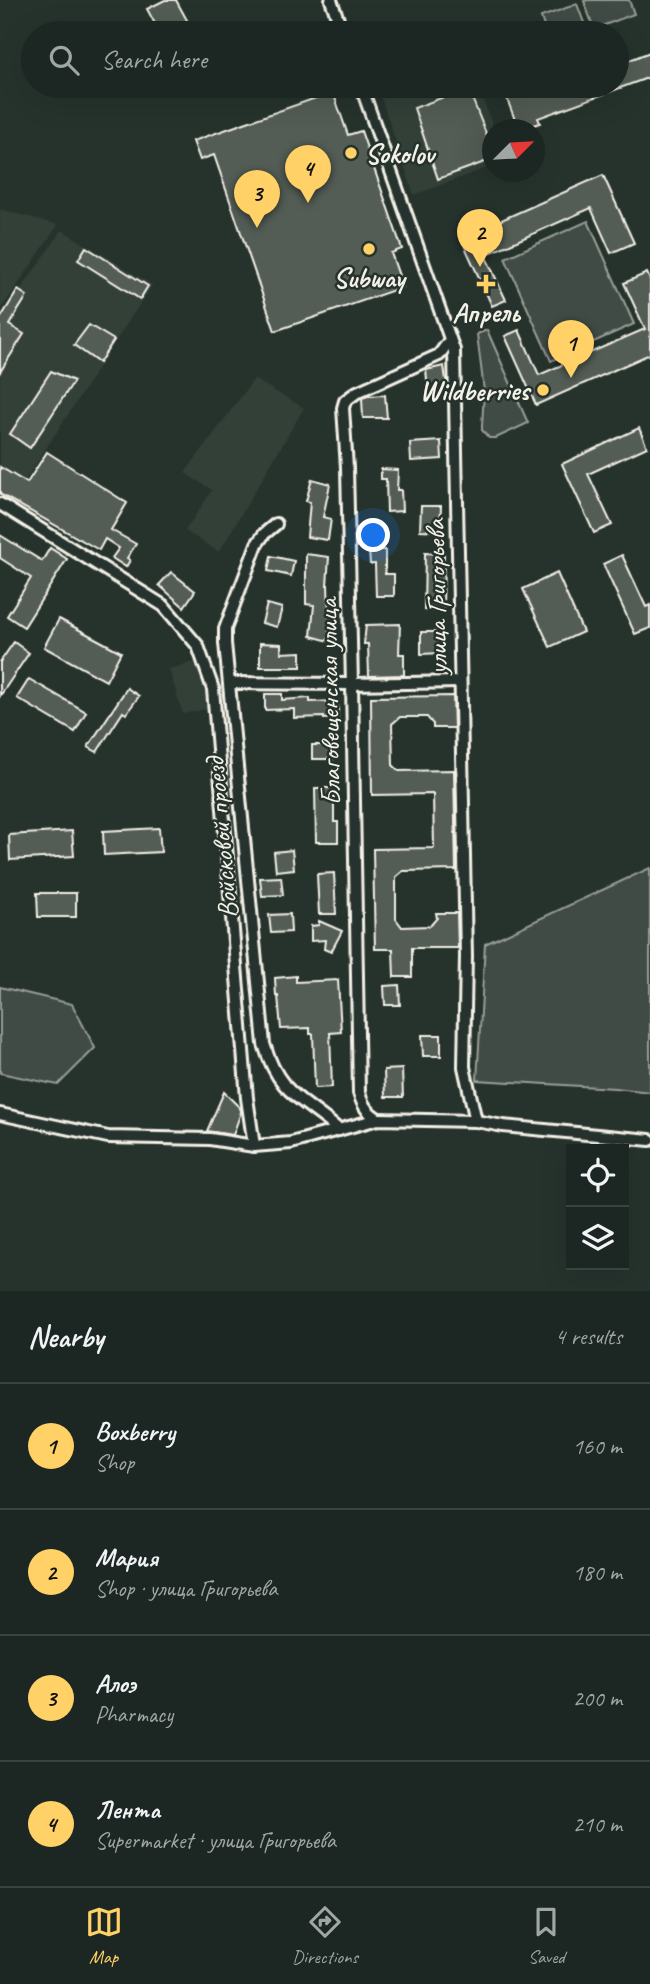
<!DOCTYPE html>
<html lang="en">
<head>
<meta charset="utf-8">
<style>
	:root { --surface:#1c2622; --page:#29322f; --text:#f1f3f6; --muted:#a0a5a5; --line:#3a4340; --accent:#ffd166 }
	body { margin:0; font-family:Caveat,sans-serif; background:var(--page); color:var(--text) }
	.controls { position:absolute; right:21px; bottom:21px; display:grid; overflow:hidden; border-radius:0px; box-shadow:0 7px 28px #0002 }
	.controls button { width:63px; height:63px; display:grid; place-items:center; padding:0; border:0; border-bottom:2px solid var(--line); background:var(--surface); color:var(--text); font:35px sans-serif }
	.compass { position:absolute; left:482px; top:119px; width:63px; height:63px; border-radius:50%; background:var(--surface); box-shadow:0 7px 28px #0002; rotate:66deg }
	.you { position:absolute; left:374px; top:536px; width:24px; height:24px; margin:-18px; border:5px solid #fff; border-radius:50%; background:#1a73e8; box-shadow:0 0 0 10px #1a73e833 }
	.badge { display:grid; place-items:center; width:46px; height:46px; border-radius:50%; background:var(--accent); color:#111; font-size:23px; font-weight:700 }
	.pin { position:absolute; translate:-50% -58px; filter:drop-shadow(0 2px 4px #0008) }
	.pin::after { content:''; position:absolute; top:37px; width:24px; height:21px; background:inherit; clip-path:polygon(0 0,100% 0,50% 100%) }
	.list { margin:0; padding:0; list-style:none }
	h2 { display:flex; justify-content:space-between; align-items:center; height:91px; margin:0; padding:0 28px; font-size:30px }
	h2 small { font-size:23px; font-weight:400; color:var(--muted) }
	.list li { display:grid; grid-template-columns:46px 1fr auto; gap:21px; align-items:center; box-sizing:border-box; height:126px; padding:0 28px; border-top:2px solid var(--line) }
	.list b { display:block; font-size:26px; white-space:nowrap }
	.list p { margin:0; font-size:23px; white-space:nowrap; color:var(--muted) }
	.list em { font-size:23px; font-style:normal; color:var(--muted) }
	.icon { flex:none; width:38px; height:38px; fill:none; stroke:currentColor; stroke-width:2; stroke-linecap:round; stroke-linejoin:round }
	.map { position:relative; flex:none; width:650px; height:1291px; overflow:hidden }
	.search { position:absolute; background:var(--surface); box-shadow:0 7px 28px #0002; left:21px; right:21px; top:21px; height:77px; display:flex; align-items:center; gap:18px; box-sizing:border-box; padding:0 24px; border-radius:38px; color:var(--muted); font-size:26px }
	.sheet { height:595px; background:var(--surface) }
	nav { display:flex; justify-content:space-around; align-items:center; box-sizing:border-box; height:98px; border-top:2px solid var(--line); background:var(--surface); font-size:19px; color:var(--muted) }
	nav a { display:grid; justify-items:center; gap:4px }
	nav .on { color:var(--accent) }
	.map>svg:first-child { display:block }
</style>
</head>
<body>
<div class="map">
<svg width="650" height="1291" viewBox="0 0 650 1291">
	<rect width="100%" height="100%" fill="#26332d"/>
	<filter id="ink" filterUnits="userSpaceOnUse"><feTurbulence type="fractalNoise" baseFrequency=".0143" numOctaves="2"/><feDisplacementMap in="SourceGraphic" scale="14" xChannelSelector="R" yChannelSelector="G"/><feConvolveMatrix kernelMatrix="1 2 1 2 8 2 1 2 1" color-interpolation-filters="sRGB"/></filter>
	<g filter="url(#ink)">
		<!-- built -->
		<g fill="#333f39">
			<path d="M377 86H478L494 129 492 166 414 195Z"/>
			<path d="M0 209 58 225 0 311Z"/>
			<path d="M62 230 152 285 10 504 0 498V320Z"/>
			<path d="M254 379 304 408 219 552 185 531 212 490 185 473Z"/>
			<path d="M198 661 211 708 183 714 169 669Z"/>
		</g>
		<!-- green -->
		<g fill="#414b45" stroke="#9a9e96" stroke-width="2">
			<path d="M588 0H629L634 14 594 29 584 1Z"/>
			<path d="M577 4 587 31 582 33H546L541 17Z"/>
			<path d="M588 221 634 324 551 361 505 258Z"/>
			<path d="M487 330 528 423 496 438H489L482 430V426L484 391 477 334Z"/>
			<path d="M650 868V1092L615 1088 477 1080 485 944Z"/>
			<path d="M0 987 72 1004 95 1048 58 1085 0 1073Z"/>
		</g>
		<!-- building -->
		<g fill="#525c55" stroke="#f4f1e8" stroke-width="2">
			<path d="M165 0H176L194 33H160L147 9Z"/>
			<path d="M650 52V77L538 118 540 123 519 130 502 86H528L532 96 559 86H617V65Z"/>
			<path d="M468 88 493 151V159L438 179 414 108Z"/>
			<path d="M333 92 348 135 361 131 402 249 391 253 403 287 275 331 214 155 200 160 193 141Z"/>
			<path d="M603 175 634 243 611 253 591 208 485 255 506 300 492 306 461 238Z"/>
			<path d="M86 247 148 286 140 299 78 260Z"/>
			<path d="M647 273 650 280V354L536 405 505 336 519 330 539 375 645 329 624 283Z"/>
			<path d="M18 290 27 296 9 325 24 334 0 372V319Z"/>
			<path d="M89 325 114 340 99 363 74 345Z"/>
			<path d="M444 366 447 387 428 389 426 370Z"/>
			<path d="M51 371 74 381 30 448 10 434Z"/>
			<path d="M385 395 387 418H363L362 398 368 396Z"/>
			<path d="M639 428 647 447 588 474 612 525 594 533 562 464Z"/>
			<path d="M441 441 442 459 411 461 410 443Z"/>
			<path d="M47 452 127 503 111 530 136 544 127 558 130 560 126 567 112 558 119 548 105 539 99 550 0 494V467L27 483Z"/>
			<path d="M381 469 398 470 397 490H401L402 511 387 512 386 479H381Z"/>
			<path d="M312 479 330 484 323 517 331 519 328 540 307 537 310 502 306 501Z"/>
			<path d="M421 506H441L440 531 420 530Z"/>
			<path d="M0 535 42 561 50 548 67 559 24 627 7 616 31 578 0 558Z"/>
			<path d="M369 550H385V574H394V596H376L375 564H370Z"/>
			<path d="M425 553 444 554 443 611 424 610Z"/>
			<path d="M306 554 329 557 327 585H328L329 613H333L334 626H329V641L311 636 314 605 306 604Z"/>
			<path d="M622 555 646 607 650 605V628L635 634 603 564Z"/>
			<path d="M271 556 294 561 291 576 268 571Z"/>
			<path d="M171 572 195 591 184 607 159 585Z"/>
			<path d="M557 573 583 632 550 647 523 589Z"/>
			<path d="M267 604 282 608 277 627 262 623Z"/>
			<path d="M59 619 121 652 106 681 44 647Z"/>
			<path d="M400 624 399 654H404V675L369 676 368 644H364L366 625Z"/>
			<path d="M421 632H441L442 653 421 654Z"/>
			<path d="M14 642 29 653 0 696V662Z"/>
			<path d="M260 643 281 644V653L301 652V667H260Z"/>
			<path d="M29 679 86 712 75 732 17 698Z"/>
			<path d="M127 688 139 696 126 714 123 712 97 752 88 747Z"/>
			<path d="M265 694H282V700L310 698V702L338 701V718L324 719V717L294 718V709L265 710Z"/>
			<path d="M453 696 454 728H433V724L427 717H400L392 724 393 765 399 771 454 770 456 870 403 871 396 877V919L402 927 430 926 437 918 436 913H457L458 948H412V977H394L393 949H375L373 849 434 848 433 794 372 795 371 697Z"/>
			<rect x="312" y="745" width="22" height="14"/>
			<path d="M315 788H334V822H338V842H316Z"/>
			<path d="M159 828 161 852 104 855 103 831Z"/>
			<path d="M72 831 74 856 10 860 9 835Z"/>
			<path d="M292 850 294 869 276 871 274 852Z"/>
			<path d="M334 873 336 914H319L317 874Z"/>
			<path d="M281 877 283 895 262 896 260 878Z"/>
			<path d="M37 893H76V917H38Z"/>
			<path d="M290 914 291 932 271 933 269 915Z"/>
			<path d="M319 921 342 931 331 952 324 949 325 940 311 941V926L319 925Z"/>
			<path d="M296 976V982L338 980 341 1032 330 1033 332 1087 315 1088 313 1034H310V1028L281 1029 278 996H276L275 978Z"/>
			<path d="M399 985 400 1005H385L384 986Z"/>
			<path d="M422 1035H441V1056H423Z"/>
			<path d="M402 1069 403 1097H385L384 1070Z"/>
			<path d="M224 1092 240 1108 241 1112 233 1135 207 1131Z"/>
		</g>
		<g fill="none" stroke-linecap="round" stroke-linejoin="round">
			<defs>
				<g id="minor">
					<path d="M331 0 343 33"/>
					<path d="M361 86 454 350 466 956 464 1067 476 1121"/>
					<path d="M0 504 164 606 198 646 213 689 247 1098 254 1146"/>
					<path d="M276 524 264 534 257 544 225 629V643L264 1044C279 1095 302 1098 339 1130"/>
					<path d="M230 683 352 684 460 682"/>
					<path d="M0 1114 108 1137 210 1139 254 1146 291 1143 378 1119 476 1121 503 1126 650 1140"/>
					<path d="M378 1119C367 1112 363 1106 359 1093L352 684 347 468 343 408 345 401 357 392 439 355 450 340"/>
				</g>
			</defs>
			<!-- minor casing -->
			<use href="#minor" stroke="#f4f1e8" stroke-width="16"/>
			<!-- minor -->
			<use href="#minor" stroke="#26332d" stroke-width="10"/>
		</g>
	</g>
	<!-- markers -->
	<g fill="#ffd166" stroke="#26332d" stroke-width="2.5">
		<circle cx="351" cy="153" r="7"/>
		<circle cx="369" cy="249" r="7"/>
		<path d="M482.5 273.5h7v7h7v7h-7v7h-7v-7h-7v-7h7z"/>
		<circle cx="543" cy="390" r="7"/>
	</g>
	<g text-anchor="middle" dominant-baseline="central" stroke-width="5" stroke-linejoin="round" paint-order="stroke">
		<!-- poi labels -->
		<g font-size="28" font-weight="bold" fill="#f4f1e8" stroke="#26332d">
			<text x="365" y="153" text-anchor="start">Sokolov</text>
			<text x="369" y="277">Subway</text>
			<text x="486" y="312">Апрель</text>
			<text x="529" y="390" text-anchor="end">Wildberries</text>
		</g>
		<!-- street labels -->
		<g font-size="28" fill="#f4f1e8" stroke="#26332d">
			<text transform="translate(436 597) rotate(-91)">улица Григорьева</text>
			<text transform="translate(329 702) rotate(-91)">Благовещенская улица</text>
			<text transform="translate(221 838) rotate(-95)">Войсковой проезд</text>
		</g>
	</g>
</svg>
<div class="controls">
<button><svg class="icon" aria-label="locate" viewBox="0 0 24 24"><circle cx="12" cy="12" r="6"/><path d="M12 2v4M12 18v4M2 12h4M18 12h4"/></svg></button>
<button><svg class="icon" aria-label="layers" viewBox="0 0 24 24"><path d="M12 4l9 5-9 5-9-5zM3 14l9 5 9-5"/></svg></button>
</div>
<svg class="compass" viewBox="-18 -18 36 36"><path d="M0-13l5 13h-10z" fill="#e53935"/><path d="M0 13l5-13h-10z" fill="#a0a5a5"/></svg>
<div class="you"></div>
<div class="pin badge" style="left:571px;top:378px">1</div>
<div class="pin badge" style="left:480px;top:267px">2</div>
<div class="pin badge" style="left:257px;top:228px">3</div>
<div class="pin badge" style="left:308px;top:203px">4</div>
<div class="search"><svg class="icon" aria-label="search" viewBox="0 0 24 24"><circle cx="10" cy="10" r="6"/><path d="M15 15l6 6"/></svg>Search here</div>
</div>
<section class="sheet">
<h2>Nearby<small>4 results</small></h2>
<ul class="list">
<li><span class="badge">1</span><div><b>Boxberry</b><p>Shop</p></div><em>160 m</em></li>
<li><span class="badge">2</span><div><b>Мария</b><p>Shop · улица Григорьева</p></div><em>180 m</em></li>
<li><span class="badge">3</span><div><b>Алоэ</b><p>Pharmacy</p></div><em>200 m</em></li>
<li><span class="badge">4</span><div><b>Лента</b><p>Supermarket · улица Григорьева</p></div><em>210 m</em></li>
</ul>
</section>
<nav>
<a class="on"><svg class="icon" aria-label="map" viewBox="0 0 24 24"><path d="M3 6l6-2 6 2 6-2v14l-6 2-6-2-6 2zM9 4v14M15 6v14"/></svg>Map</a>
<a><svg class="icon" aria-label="directions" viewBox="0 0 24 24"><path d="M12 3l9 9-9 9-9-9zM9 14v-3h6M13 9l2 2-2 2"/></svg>Directions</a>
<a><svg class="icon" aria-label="saved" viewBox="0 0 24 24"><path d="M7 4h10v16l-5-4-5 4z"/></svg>Saved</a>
</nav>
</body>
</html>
